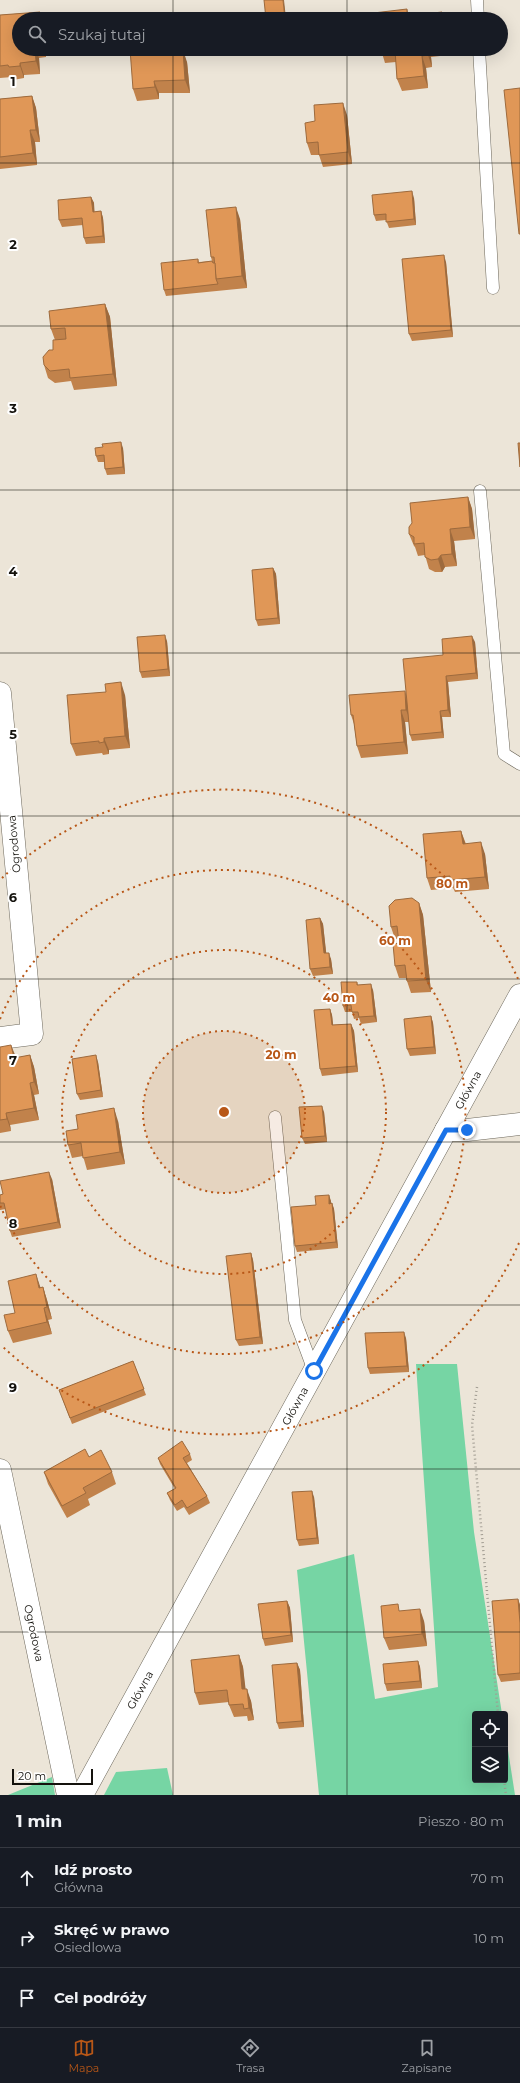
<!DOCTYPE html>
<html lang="pl">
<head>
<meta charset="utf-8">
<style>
	:root { --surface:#171b24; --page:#242831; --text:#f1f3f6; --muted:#9ea1a6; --line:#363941; --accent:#b85717 }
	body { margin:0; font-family:Montserrat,sans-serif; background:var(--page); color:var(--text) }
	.controls { position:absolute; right:12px; bottom:12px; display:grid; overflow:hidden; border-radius:4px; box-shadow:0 4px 16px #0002 }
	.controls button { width:36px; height:36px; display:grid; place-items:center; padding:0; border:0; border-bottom:1px solid var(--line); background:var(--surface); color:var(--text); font:20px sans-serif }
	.scale { position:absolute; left:12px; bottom:10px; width:81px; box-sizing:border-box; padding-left:4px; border:2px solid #14120d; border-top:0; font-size:11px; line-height:14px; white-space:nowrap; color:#14120d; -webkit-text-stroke:3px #fff; paint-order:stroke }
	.stop { position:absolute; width:12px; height:12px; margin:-9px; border:3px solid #1a73e8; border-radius:50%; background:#fff }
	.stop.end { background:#1a73e8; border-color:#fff; box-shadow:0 1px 4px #0008 }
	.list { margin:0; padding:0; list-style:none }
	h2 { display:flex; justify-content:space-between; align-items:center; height:52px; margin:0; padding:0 16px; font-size:17px }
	h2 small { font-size:13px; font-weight:400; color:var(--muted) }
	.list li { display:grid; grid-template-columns:26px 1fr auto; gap:12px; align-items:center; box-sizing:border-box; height:60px; padding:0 16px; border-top:1px solid var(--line) }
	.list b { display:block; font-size:15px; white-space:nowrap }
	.list p { margin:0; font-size:13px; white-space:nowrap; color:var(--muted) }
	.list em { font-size:13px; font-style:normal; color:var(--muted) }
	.icon { flex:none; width:22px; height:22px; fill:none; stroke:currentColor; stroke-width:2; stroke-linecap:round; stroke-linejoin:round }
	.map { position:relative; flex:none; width:520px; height:1795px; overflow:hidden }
	.search { position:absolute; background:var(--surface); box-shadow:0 4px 16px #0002; left:12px; right:12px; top:12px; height:44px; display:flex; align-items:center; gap:10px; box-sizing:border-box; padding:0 14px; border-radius:22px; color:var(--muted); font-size:15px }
	.sheet { height:232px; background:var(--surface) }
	nav { display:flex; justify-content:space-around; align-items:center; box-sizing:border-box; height:56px; border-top:1px solid var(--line); background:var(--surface); font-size:11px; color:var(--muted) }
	nav a { display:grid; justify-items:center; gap:2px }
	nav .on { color:var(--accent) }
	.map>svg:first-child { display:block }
</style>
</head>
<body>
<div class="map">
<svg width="520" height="1795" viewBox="0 0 520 1795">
	<rect width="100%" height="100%" fill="#ece5d8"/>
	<!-- green -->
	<g fill="#76d5a4">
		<path d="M416 1364H457L474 1532 502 1714H475V1780H505V1731L515 1795H319L297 1570 354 1554 375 1699 438 1687Z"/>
		<path d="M167 1768 173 1795H104L116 1772Z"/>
		<path d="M52 1777 55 1795H8Z"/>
	</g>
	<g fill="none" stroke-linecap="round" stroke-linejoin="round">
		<defs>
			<g id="lane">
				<path d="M477 0 478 19"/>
				<path d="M479 49 493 288"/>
				<path d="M480 491 504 754 520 764"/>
				<path d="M275 1117 295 1320 314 1371"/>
			</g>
			<g id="street">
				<path d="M0 693 32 1034 0 1038"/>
				<path d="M446 1130H467L520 1124"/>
				<path d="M0 1470 68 1795"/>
				<path d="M82 1795 520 995"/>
			</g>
		</defs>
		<!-- lane casing -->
		<use href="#lane" stroke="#6d685c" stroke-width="13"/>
		<!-- street casing -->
		<use href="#street" stroke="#6d685c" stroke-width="23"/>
		<!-- path -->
		<g stroke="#a19c92" stroke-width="2.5" stroke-dasharray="1 3" stroke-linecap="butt">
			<path d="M477 1387 472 1425 498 1714"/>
			<path d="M504 1780 506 1795"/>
		</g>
		<!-- lane -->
		<use href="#lane" stroke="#fff" stroke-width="12"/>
		<!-- street -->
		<use href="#street" stroke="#fff" stroke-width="22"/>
	</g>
	<!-- wall -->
	<g fill="#c1824b">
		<path d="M40 12 42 19H19V49H46V57L39 58 40 74 24 75V78L13 80 12 77 0 78V15Z"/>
		<path d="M169 49 170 51 187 62 190 93H159V99L137 101 133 89Z"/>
		<path d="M370 49H449V55L431 57 432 67 426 68 428 88 402 91 397 79 396 62 385 63 382 53 372 54Z"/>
		<path d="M32 96 36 108 40 142H35L37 165 0 169V99Z"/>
		<path d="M347 115 352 164 323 167 319 155H311L307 143 315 121Z"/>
		<path d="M91 197 94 203V212L101 211 103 218 105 243 86 244 84 238 83 225 62 227 59 220Z"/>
		<path d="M414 198 416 225 389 228 386 220 376 221 374 215Z"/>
		<path d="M240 219 247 288 166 296 164 290 198 259 199 262 212 261 211 257Z"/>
		<path d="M446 262 453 337 412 341 409 334Z"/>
		<path d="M105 304 110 317 117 386 74 390 71 381 55 383 48 378 44 365 53 350 55 340 51 329Z"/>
		<path d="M123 448 125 474 107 475 105 469 104 462H98L96 456Z"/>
		<path d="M468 497 472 509 475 539 454 541 457 566 445 567 442 572H435L429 569 425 555 418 556 415 547 414 546 409 534Z"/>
		<path d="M273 568 276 574 280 624 258 626 256 620Z"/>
		<path d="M167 641 170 676 142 678 140 672Z"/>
		<path d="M475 642 478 679 448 682 451 717H442L444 738 412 741 410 735 409 722H405L408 754 361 758 357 746 354 724 351 715 407 697 443 655Z"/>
		<path d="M125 695 130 748 109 750V754L103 755 102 753 76 756 71 744Z"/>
		<path d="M461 831 466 844 485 854 489 889 455 892 453 888 431 890 427 878Z"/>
		<path d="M419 903 423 915 431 992 411 993 406 978H399L395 966 399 943 398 939H395L391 927Z"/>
		<path d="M320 918 323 924 326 953 331 959 333 974 313 976 310 969Z"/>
		<path d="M357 982 358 985 373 990 377 1022 361 1024 359 1018 354 1019 352 1012H345L343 1006Z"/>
		<path d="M330 1009 332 1015 333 1025 351 1024 354 1031 358 1072 322 1076 320 1069Z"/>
		<path d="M431 1016 433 1023 436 1054 410 1056 407 1049Z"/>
		<path d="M0 1047 16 1058 30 1055 34 1067 39 1094 34 1095 39 1120 10 1125 11 1131 0 1133Z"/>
		<path d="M98 1062 103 1097 80 1100 77 1094Z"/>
		<path d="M324 1112 327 1142 305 1144 302 1138Z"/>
		<path d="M118 1121 125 1164 87 1170 83 1156 72 1158 68 1145 78 1129Z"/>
		<path d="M52 1179 61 1228 12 1237 10 1231 6 1209 0 1210V1195Z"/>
		<path d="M329 1195 331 1203H332L334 1209 338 1248 297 1252 295 1246 316 1205Z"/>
		<path d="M251 1253 253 1260 263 1344 239 1346 236 1340Z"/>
		<path d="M43 1287 47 1300 52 1319 48 1320 52 1334 13 1343 8 1331 15 1313 40 1288Z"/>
		<path d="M406 1338 409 1372 370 1374 368 1368Z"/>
		<path d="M133 1361 146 1395 72 1424 59 1390Z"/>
		<path d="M190 1454 192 1460 187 1463 207 1496 210 1503 189 1515 184 1507 177 1511 170 1500 167 1493 175 1489 160 1464 158 1458Z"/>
		<path d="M89 1457 112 1472 116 1484 88 1499 90 1505 67 1518 48 1484 44 1472Z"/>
		<path d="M314 1497 319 1544 299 1546 297 1540Z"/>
		<path d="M518 1599 520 1605V1680L501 1682 498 1675Z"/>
		<path d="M287 1601 290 1608 293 1642 265 1646 263 1639Z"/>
		<path d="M401 1611 424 1621 427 1646 389 1650 384 1638Z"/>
		<path d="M239 1655 243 1667 245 1689 251 1701 254 1720 248 1721 247 1716 234 1717 229 1705V1702L199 1705 195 1693Z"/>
		<path d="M418 1661 420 1667 422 1688 387 1691 385 1684Z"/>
		<path d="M297 1663 300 1670 304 1727 279 1729 277 1723Z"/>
	</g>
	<!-- shaded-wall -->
	<g fill="#9d6a3d">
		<path d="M283 0H284L286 19H285Z"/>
		<path d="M407 9 410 19 407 16Z"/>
		<path d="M40 12 42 19H40Z"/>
		<path d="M35 49H36L39 58 40 74 36 61Z"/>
		<path d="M44 49H46V57Z"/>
		<path d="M166 49H169L171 63 166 51Z"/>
		<path d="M427 49H428L431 57 432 67 428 55Z"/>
		<path d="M183 50 187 62 190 93 185 80Z"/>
		<path d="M422 56 426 68 428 88 424 76Z"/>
		<path d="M20 63 24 75V78L20 66Z"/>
		<path d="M154 81 159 93V99L155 87Z"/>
		<path d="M32 96 36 108 40 142 36 130Z"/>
		<path d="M343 103 347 115 352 164 348 152Z"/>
		<path d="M30 130 35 142 37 165 33 153Z"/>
		<path d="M412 191 414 198 416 225 414 219Z"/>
		<path d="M91 197 94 203 95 218 93 212Z"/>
		<path d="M236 207 240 219 247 288 242 276Z"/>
		<path d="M101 211 103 218 105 243 103 236Z"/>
		<path d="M444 255 446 262 453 337 451 330Z"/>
		<path d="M105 304 110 317 117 386 113 374Z"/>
		<path d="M121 442 123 448 125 474 123 467Z"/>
		<path d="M468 497 472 509 475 539 470 527Z"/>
		<path d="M450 529 454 541 457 566 452 554Z"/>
		<path d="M441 555 445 567 442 572 438 559Z"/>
		<path d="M273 568 276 574 280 624 278 618Z"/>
		<path d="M165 635 167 641 170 676 168 669Z"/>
		<path d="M472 636 475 642 478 679 476 673Z"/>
		<path d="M446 676 448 682 451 717 448 710Z"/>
		<path d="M121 682 125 695 130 748 125 736Z"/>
		<path d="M405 691 409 703 411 722 406 710Z"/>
		<path d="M401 710 405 722 408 754 404 742Z"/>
		<path d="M440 711 442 717 444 738 442 732Z"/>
		<path d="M104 738 109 750V754L104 742Z"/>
		<path d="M461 831 465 843 467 856 463 844Z"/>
		<path d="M481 842 485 854 489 889 485 877Z"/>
		<path d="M419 903 423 915 431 992 426 980Z"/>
		<path d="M320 918 323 924 327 960 324 953Z"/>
		<path d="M329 953 331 959 333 974 330 967Z"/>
		<path d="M371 984 373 990 377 1022 374 1016Z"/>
		<path d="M330 1009 332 1015 334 1032 332 1025Z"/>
		<path d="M431 1016 433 1023 436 1054 434 1047Z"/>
		<path d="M351 1024 354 1031 358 1072 356 1066Z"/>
		<path d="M11 1045 16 1057 18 1071 14 1058Z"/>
		<path d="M30 1055 34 1067 39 1094 34 1082Z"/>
		<path d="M96 1055 98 1062 103 1097 101 1090Z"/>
		<path d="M30 1083 34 1095 39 1120 34 1108Z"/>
		<path d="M322 1106 324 1112 327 1142 325 1136Z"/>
		<path d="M114 1108 118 1121 125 1164 120 1152Z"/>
		<path d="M6 1113 10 1125 11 1131 7 1119Z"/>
		<path d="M49 1172 52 1179 61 1228 58 1222Z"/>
		<path d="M329 1195 331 1201V1210L329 1204Z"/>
		<path d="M332 1203 334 1209 338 1248 336 1242Z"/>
		<path d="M251 1253 253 1260 263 1344 260 1337Z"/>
		<path d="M36 1274 40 1286 44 1300 39 1288Z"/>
		<path d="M43 1287 47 1300 52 1319 47 1307Z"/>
		<path d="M44 1308 48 1320 52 1334 47 1322Z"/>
		<path d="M404 1332 406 1338 409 1372 407 1366Z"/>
		<path d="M312 1491 314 1497 319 1544 317 1538Z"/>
		<path d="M518 1599 520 1605V1623Z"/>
		<path d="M287 1601 290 1608 293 1642 291 1635Z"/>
		<path d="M420 1609 424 1621 427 1646 422 1634Z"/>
		<path d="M239 1655 243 1667 247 1701 242 1689Z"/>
		<path d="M418 1661 420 1667 422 1688 420 1681Z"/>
		<path d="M297 1663 300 1670 304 1727 302 1721Z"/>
		<path d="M247 1689 251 1701 254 1720 249 1708Z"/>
	</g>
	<!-- building -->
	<g fill="#e09757" stroke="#9d6a3d">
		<path d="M264 0H283L285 19H266Z"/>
		<path d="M407 9V16L442 12 443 19H365V14Z"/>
		<path d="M40 12V19H19V49H35L36 61 20 63V66L9 67 8 65 0 66V15Z"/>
		<path d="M130 49H166V51L183 50 185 80 154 81 155 87 133 89Z"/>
		<path d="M381 49H427L428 55 422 56 424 76 397 79 395 50 381 51Z"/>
		<path d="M520 88V234H519L504 90Z"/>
		<path d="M32 96 36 130H30L33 153 0 157V99Z"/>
		<path d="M343 103 348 152 319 155 318 142 307 143 305 123 315 121 314 105Z"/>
		<path d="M412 191 414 219 386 222V214L374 215 372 195Z"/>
		<path d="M91 197 93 212 101 211 103 236 84 238 82 218 59 220 58 200Z"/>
		<path d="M236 207 242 276 216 279 214 257H211L206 210Z"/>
		<path d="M444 255 451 330 409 334 402 259Z"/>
		<path d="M198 259V263L212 261 213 263H215L216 279 218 284 164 290 161 263Z"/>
		<path d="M105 304 113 374 70 378 69 369 50 371 44 365 43 357 49 350H53V340L66 339 65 328 51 329 49 311Z"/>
		<path d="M121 442 123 467 105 469 104 455 96 456 95 448 103 447 102 444Z"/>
		<path d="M518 443H520V467Z"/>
		<path d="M468 497 470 527 450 529 452 554 441 555 438 559 431 560 425 557 424 543 414 544V537L409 534V527L412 523 410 503Z"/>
		<path d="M273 568 278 618 256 620 252 570Z"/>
		<path d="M165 635 168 669 140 672 137 637Z"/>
		<path d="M472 636 476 673 446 676 448 710 440 711 442 732 410 735 403 659 443 655 442 639Z"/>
		<path d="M121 682 125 736 104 738V742L99 743V741L71 744 67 695 106 692 105 684Z"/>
		<path d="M405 691 406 710H401L404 742 357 746 353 715H351L349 695Z"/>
		<path d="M461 831 463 844 481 842 485 877 450 880V876L427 878 423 834Z"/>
		<path d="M412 898 419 903 426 980 407 981 405 965 395 966 393 944 399 943 397 926 391 927 389 906 395 900Z"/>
		<path d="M320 918 324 953H329L330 967 310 969 306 920Z"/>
		<path d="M341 982H357V985L371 984 374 1016 359 1017 358 1012H352L351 1005 343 1006Z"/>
		<path d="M330 1009 332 1025 351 1024 356 1066 320 1069 314 1010Z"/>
		<path d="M431 1016 434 1047 407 1049 404 1019Z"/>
		<path d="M11 1045 14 1058 30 1055 34 1082 30 1083 34 1108 6 1113 7 1119 0 1120V1047Z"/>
		<path d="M96 1055 101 1090 77 1094 72 1059Z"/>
		<path d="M322 1106 325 1136 302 1138 299 1107Z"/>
		<path d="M114 1108 120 1152 83 1158 81 1143 68 1145 66 1131 78 1129 76 1115Z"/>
		<path d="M49 1172 58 1222 10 1231 4 1203H0V1195L3 1194 0 1181Z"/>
		<path d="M329 1195V1204L332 1203 336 1242 295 1246 291 1207 316 1205 315 1196Z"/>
		<path d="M251 1253 260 1337 236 1340 226 1256Z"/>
		<path d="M36 1274 39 1288 43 1287 47 1307 44 1308 47 1322 8 1331 4 1315 15 1313 8 1281Z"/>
		<path d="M404 1332 407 1366 368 1368 365 1333Z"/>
		<path d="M133 1361 144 1389 70 1418 59 1390Z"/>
		<path d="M182 1441 190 1454 183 1458 207 1496 187 1508 182 1500 175 1505 167 1493 176 1488 158 1458Z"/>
		<path d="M85 1449 89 1457 101 1450 112 1472 83 1488 86 1493 62 1506 44 1472Z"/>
		<path d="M312 1491 317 1538 297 1540 292 1492Z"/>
		<path d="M518 1599 520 1623V1673L498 1675 492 1601Z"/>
		<path d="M287 1601 291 1635 263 1639 258 1604Z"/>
		<path d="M398 1604 399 1611 420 1609 422 1634 384 1638 381 1606Z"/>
		<path d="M239 1655 242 1689H247L249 1708 244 1709 243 1704 229 1705 227 1690 195 1693 191 1660Z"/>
		<path d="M418 1661 420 1681 385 1684 383 1664Z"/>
		<path d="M297 1663 302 1721 277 1723 272 1665Z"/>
	</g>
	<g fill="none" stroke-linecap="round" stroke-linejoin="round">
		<!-- route -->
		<path stroke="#1a73e8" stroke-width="5" d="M314 1371 446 1130H467"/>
	</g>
	<!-- grid -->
	<path fill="none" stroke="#14120d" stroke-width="1" stroke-opacity="0.55" d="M173 0V19M347 0V19M173 49V1795M347 49V1795M0 163H520M0 326H520M0 490H520M0 653H520M0 816H520M0 979H520M0 1142H520M0 1305H520M0 1469H520M0 1632H520"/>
	<!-- distance rings -->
	<circle cx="224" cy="1112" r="81" fill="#b85717" fill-opacity=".12"/>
	<g fill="none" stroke="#b85717" stroke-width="2" stroke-dasharray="2 4">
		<circle cx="224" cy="1112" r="81"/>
		<circle cx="224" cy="1112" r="162"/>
		<path d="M0 1019A242 242 0 1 1 0 1205"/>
		<path d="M519 1243A323 323 0 0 1 2 1346M2 878A323 323 0 0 1 519 981"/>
	</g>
	<g text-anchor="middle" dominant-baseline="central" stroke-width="4" stroke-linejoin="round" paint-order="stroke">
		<!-- street labels -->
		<g font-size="11" fill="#14120d" stroke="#fff">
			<text transform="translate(14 844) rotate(-95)">Ogrodowa</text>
			<text transform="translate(468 1090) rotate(-61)">Główna</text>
			<text transform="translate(295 1406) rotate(-61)">Główna</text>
			<text transform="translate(34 1633) rotate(78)">Ogrodowa</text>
			<text transform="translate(140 1690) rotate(-61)">Główna</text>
		</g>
	</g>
	<g font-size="13" text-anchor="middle" font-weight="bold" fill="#14120d" stroke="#fff" stroke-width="4" stroke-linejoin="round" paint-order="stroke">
		<text x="13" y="86">1</text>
		<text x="13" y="249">2</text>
		<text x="13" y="413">3</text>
		<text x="13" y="576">4</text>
		<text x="13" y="739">5</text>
		<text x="13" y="902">6</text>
		<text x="13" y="1065">7</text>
		<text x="13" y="1228">8</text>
		<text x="13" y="1392">9</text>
	</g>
	<circle cx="224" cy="1112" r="6" fill="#b85717" stroke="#fff" stroke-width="2"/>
	<g font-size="12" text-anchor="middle" font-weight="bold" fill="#b85717" stroke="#fff" stroke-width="4" stroke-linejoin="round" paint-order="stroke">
		<text x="452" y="888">80 m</text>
		<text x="395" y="945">60 m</text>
		<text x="339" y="1002">40 m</text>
		<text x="281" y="1059">20 m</text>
	</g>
</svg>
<div class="controls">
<button><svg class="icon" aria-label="locate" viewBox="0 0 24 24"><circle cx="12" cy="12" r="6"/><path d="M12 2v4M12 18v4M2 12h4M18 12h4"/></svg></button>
<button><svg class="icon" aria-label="layers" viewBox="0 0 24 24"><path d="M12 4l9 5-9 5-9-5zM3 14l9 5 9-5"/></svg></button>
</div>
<div class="scale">20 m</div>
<div class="stop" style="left:314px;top:1371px"></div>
<div class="stop end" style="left:467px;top:1130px"></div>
<div class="search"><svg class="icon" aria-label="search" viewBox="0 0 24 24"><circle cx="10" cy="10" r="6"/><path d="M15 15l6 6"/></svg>Szukaj tutaj</div>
</div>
<section class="sheet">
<h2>1 min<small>Pieszo · 80 m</small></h2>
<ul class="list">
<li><svg class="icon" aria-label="ahead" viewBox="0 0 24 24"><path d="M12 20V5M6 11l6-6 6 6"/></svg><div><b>Idź prosto</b><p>Główna</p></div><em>70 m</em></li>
<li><svg class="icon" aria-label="right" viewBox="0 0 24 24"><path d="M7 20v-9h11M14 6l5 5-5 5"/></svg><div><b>Skręć w prawo</b><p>Osiedlowa</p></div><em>10 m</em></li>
<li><svg class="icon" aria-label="arrive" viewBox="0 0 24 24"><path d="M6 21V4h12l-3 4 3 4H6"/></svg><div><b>Cel podróży</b></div></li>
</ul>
</section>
<nav>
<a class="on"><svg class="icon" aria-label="map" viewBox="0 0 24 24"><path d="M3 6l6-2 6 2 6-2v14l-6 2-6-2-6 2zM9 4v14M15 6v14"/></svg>Mapa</a>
<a><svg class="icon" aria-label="directions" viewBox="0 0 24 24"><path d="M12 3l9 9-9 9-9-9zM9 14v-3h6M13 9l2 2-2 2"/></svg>Trasa</a>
<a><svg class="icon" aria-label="saved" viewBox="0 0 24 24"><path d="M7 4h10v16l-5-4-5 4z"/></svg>Zapisane</a>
</nav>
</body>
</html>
